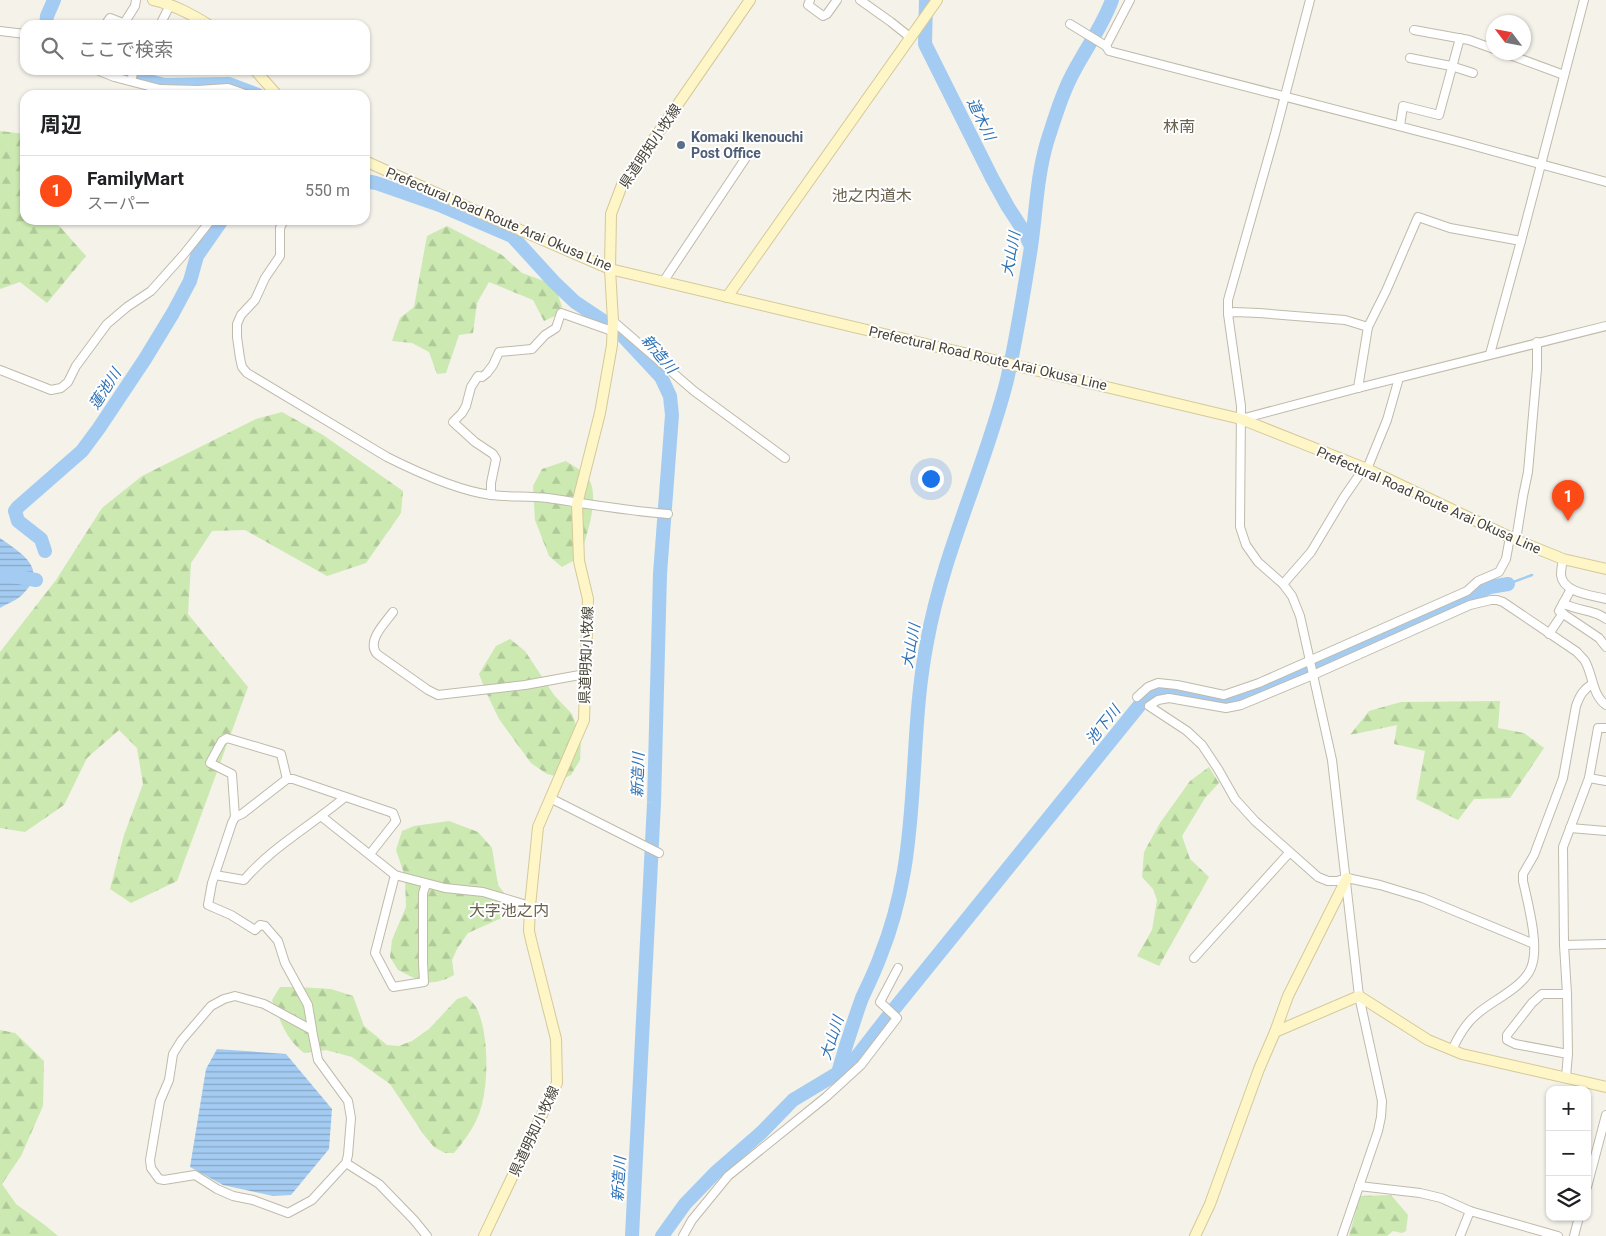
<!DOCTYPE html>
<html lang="ja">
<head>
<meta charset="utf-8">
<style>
	:root { --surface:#fff; --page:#f6f6f6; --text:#202124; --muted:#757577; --line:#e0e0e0; --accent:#fd4b17 }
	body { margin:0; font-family:Roboto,"Noto Sans JP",sans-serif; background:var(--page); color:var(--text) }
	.controls { position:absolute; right:15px; bottom:15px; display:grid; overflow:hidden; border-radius:10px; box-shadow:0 1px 4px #0004 }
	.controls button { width:45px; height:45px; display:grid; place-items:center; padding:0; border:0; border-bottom:1px solid var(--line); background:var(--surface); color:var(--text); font:25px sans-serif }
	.compass { position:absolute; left:1486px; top:15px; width:45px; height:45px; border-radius:50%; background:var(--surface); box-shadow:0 1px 4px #0004; rotate:302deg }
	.you { position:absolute; left:930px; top:478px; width:18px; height:18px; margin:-12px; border:4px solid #fff; border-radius:50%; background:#1a73e8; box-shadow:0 0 0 8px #1a73e833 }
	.badge { display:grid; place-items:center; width:32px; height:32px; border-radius:50%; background:var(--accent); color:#fff; font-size:16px; font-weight:700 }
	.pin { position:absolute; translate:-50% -41px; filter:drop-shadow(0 1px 2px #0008) }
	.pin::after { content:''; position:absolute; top:26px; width:18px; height:15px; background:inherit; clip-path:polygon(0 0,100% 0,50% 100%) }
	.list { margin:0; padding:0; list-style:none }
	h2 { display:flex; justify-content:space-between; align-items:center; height:65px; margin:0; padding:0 20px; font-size:21px }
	h2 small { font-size:16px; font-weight:400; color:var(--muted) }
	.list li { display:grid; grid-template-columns:32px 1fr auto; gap:15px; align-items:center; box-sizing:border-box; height:70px; padding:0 20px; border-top:1px solid var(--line) }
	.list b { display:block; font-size:19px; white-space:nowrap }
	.list p { margin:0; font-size:16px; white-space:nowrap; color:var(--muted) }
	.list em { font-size:16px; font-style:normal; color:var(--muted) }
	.icon { flex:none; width:28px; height:28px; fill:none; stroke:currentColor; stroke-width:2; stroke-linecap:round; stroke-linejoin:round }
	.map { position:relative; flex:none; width:1606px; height:1236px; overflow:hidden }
	.search { position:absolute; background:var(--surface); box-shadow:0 1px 4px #0004; left:20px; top:20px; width:350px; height:55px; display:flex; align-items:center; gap:12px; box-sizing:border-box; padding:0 18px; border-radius:15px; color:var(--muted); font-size:19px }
	.panel { position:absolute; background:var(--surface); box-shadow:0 1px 4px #0004; left:20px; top:90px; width:350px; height:135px; border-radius:15px }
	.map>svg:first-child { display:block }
</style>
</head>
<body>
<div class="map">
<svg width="1606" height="1236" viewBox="0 0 1606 1236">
	<defs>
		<pattern id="forest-firs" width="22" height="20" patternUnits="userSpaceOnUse" patternTransform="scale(1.25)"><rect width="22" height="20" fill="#cbe9b1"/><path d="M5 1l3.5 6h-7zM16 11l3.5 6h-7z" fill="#b0c999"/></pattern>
		<pattern id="water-rules" width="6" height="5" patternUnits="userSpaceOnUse" patternTransform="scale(1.25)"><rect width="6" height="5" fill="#a4ccf2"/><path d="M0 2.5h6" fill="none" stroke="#88a7c5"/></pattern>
	</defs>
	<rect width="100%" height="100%" fill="#f4f2e9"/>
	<!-- forest -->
	<g fill="url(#forest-firs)">
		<path d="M0 131 25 134V220H54L86 256 47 303 20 282 0 289Z"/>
		<path d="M447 226 502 255 522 273 547 282 558 295 562 307 557 315 544 321 533 300 489 282 477 303 473 333 459 335 446 373 437 374 429 352 412 343 392 341 400 318 414 307 427 236Z"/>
		<path d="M282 412 323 435 403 491 401 513 366 563 327 576 245 530 212 531 191 563 188 614 248 687 177 881 131 903 110 889 124 835 143 784 137 748 119 730 87 758 64 805 25 832 0 828V652L56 580 102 508 142 476 256 419Z"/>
		<path d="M566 461C573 466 584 471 588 478 601 496 586 537 580 557L562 567 549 556 535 520 533 486 542 469Z"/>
		<path d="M510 639 525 651 554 695 572 714 581 738 580 760 571 775 564 778 547 774 531 763 499 719 486 692 479 674 496 646Z"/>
		<path d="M1500 701 1498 728 1524 733 1544 748 1510 798 1474 799 1458 820 1416 799 1425 751 1394 744 1397 725 1350 735 1369 711 1401 702Z"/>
		<path d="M1209 767 1219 783 1205 798 1182 836 1190 859 1209 877 1159 966 1137 956 1152 930 1157 900 1153 889 1142 877 1144 852 1160 823 1190 781Z"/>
		<path d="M449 821 478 832 492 848 498 885 508 898 521 906 517 911 468 933 457 949 452 960 454 975C442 982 432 983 418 983V980L398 970 390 957 392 940 406 907 405 876 396 850 402 831 414 826Z"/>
		<path d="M280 987H298L331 989 353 996 364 1026 387 1045 399 1046 412 1041 429 1029 457 999 466 996C470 1000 476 1005 478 1011 489 1038 489 1086 479 1114 473 1129 464 1141 454 1153H445L434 1147 424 1135 390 1084 352 1057 326 1050 304 1053C285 1038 281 1022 272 1000Z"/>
		<path d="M0 1030 15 1033 44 1061 43 1106 21 1156 2 1184 16 1204 46 1226 58 1236H0Z"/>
		<path d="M1391 1195 1408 1215 1406 1231 1402 1233 1393 1231 1387 1236H1349L1360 1196Z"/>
	</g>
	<!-- water -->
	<g fill="url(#water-rules)">
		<path d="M0 538C19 552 50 568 23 594 16 601 8 603 0 608Z"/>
		<path d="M217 1049 286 1054 332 1109 329 1149 291 1195 273 1196 223 1185 190 1167 206 1069Z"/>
	</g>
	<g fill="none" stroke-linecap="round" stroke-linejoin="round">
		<!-- stream -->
		<path stroke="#a4ccf2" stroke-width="2.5" d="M1508 584 1532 575"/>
		<!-- river -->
		<g stroke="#a4ccf2" stroke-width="14">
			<path d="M926 0 925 44 992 178 1008 207 1023 230 1031 246"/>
			<path d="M46 25 47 16 54 0"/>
			<path d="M108 70 164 85 229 84 258 95"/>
			<path d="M365 181 376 183 442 206 512 236 554 282 575 302 605 322"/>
			<path d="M620 333 661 377 670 396 672 415 660 574 654 803 632 1236"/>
			<path d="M45 551 41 539 18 521 15 511 18 507 82 451 99 428 145 359 173 313 190 281 197 256 222 220"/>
			<path d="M0 574 36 580"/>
			<path d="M838 1073C845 1048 853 1023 862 998 868 985 875 971 880 957 891 930 899 900 904 871 917 795 912 718 927 642 943 552 985 468 1007 380 1017 336 1024 291 1031 247 1036 212 1037 176 1047 142 1054 121 1060 99 1070 79 1083 52 1102 28 1112 0"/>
			<path d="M662 1236 685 1204 715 1173 762 1132 793 1100 838 1073 855 1059 886 1019 1147 696C1167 685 1187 699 1208 702 1218 703 1229 700 1239 699L1490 587 1508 584"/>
		</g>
		<defs>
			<g id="street">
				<path d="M810 0 808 5 823 16 827 14 837 0"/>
				<path d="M860 0 891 22 911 38"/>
				<path d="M1310 0 1275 134 1228 300V314L1241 406 1240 527 1246 545 1258 562 1283 584 1292 596 1300 616 1332 760 1359 996 1382 1101 1381 1117 1378 1131 1342 1236"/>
				<path d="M1070 24 1106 46 1109 51 1460 142 1606 182"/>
				<path d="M105 25 110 18 123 23"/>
				<path d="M123 25 135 6 136 0"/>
				<path d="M160 25 170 5"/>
				<path d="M1414 30 1469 40 1494 49"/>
				<path d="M0 31 25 34"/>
				<path d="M1106 46 1130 0"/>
				<path d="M1502 52 1564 75"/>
				<path d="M1410 58 1451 66 1473 73"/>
				<path d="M97 70 114 77 160 89 198 90 228 88 248 95"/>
				<path d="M131 81 134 70"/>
				<path d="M1400 126 1403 106 1439 115 1460 38"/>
				<path d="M284 220 280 228V256L265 278 255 300 241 315 237 324V337L240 358 242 367 247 373 387 457C415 471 460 491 491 495 509 497 529 496 548 498 588 504 628 511 668 514"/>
				<path d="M663 282 745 159"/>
				<path d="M1228 314 1234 312 1259 313 1345 320 1368 327 1358 388"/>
				<path d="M613 321 694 391 785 458"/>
				<path d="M1368 327 1386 291 1418 217 1450 228 1521 241"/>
				<path d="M1490 354 1521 241 1584 0"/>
				<path d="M0 370 51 390 61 388 68 382 76 366 107 324 127 307 151 291 184 254 211 220"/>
				<path d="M1241 419 1358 388 1606 326"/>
				<path d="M1367 469 1387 420 1399 378"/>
				<path d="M491 495V483L496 459 493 454 475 442 453 422 462 413 466 406 471 387 478 376 482 377 487 373 493 365 499 352 532 349 545 335 556 328 561 313 612 331"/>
				<path d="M1516 540 1523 496 1528 472 1537 369V342"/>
				<path d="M1563 559C1562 564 1561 570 1561 575 1563 593 1592 595 1606 599"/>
				<path d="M1283 584 1311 552 1344 497 1364 468"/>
				<path d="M1571 589 1559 611 1599 638 1606 647"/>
				<path d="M1563 603C1576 611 1594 609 1606 619"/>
				<path d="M393 612C385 623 366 641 377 654L428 690 438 695 525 685 585 674"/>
				<path d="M1549 634 1563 613"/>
				<path d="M1137 697 1148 687 1158 683 1177 685 1224 695 1259 683 1467 591 1478 581 1499 572 1506 559 1510 537"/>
				<path d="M1589 778 1606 781"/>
				<path d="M550 798 659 853"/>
				<path d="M321 816 395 875 445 888 483 892 530 906"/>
				<path d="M235 817 232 774 210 763 222 741 227 738 281 754 287 779"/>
				<path d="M1570 828 1606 831"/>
				<path d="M215 875 244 880C272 847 312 825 345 797"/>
				<path d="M395 875 375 953 393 987 424 982 423 963V893L426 884"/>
				<path d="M1534 944 1423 898 1380 885 1347 878 1337 881H1328L1318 877 1255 821 1235 799 1218 769 1202 745 1187 731 1149 706 1158 700 1169 698 1226 708 1241 705 1313 675 1470 605 1491 600H1497L1503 602 1577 652C1579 655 1583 658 1585 661 1593 675 1592 695 1606 705"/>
				<path d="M1564 945 1606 944"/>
				<path d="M1194 958 1289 853"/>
				<path d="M1567 994H1542L1532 1003 1507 1035V1040L1515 1044 1568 1054"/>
				<path d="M312 1030 264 1004 235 996 224 999 211 1006 181 1041 173 1054 169 1080 160 1101 150 1160 151 1168 159 1179 164 1180 195 1175 217 1189 233 1196 253 1200 288 1213 312 1200 346 1163 348 1155 351 1118 348 1101 318 1060 312 1030V1029L308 1005 285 963 278 941 265 926 260 925 255 930 231 915 208 905 212 883 232 823 235 817 242 814 287 779H293L393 813 396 821 370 854"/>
				<path d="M1452 1050C1458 1037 1465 1024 1476 1015 1491 1001 1523 988 1531 968 1540 947 1528 904 1523 881V874L1534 855 1563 778 1576 706C1580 695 1583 690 1592 684"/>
				<path d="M1566 1077 1568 1054 1567 994 1564 945 1563 847 1589 778 1598 728H1606"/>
				<path d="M346 1163 379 1184 414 1220 427 1236"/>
				<path d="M1359 1186 1420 1193 1441 1198 1470 1211 1558 1236"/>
				<path d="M1587 1187 1606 1115"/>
				<path d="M683 1236 692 1220 728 1176 826 1097 861 1065 897 1018 880 1002 898 968"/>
				<path d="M1460 1236 1470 1211"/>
				<path d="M1574 1236 1579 1217"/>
			</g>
			<g id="secondary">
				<path d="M153 0C173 4 191 14 209 25"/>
				<path d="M255 70 277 95"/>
				<path d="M365 161 474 210 610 269 1241 419 1367 469 1516 540 1563 559 1606 569"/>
				<path d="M727 297 937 0"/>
				<path d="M1275 1032 1359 996 1428 1040 1462 1054 1606 1087"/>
				<path d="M484 1236 557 1083 556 1039 532 944 529 931 530 906 538 827 584 720 588 599 579 561 577 504 600 413 612 345 613 321 610 269 611 214 622 185 750 0"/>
				<path d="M1195 1236 1210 1204 1259 1069 1275 1032 1288 996 1347 878"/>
			</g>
		</defs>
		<!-- street casing -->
		<use href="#street" stroke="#c0baab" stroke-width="10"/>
		<!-- secondary casing -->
		<use href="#secondary" stroke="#d5c998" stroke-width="12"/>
		<!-- street -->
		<use href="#street" stroke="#fff" stroke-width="8"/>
		<!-- secondary -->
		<use href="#secondary" stroke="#fff6c8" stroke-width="10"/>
	</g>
	<!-- markers -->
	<circle fill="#5c6f8a" stroke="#fff" stroke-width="2" cx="681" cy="145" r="5"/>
	<g text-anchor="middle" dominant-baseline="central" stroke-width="4" stroke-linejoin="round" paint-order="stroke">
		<!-- service labels -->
		<g font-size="14" font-weight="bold" fill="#4e5e75" stroke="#fff" text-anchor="start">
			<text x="691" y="137">Komaki Ikenouchi<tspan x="691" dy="16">Post Office</tspan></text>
		</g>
		<!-- street labels -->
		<g font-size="14" fill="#484337" stroke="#fff">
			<text transform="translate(650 146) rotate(-56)">県道明知小牧線</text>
			<text transform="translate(499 219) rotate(23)">Prefectural Road Route Arai Okusa Line</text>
			<text transform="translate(988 358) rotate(13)">Prefectural Road Route Arai Okusa Line</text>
			<text transform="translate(1429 500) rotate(24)">Prefectural Road Route Arai Okusa Line</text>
			<text transform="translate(586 655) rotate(-88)">県道明知小牧線</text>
			<text transform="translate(534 1131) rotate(-65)">県道明知小牧線</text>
		</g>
		<!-- water labels -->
		<g font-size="15" font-style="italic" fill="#2d72b7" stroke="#fff">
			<text transform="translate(981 119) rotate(64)">道木川</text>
			<text transform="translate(1011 254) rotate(-80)">大山川</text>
			<text transform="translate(659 354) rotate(50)">新造川</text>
			<text transform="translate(105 389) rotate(-57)">蓮池川</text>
			<text transform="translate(911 646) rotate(-80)">大山川</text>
			<text transform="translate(1103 725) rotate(-51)">池下川</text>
			<text transform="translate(638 775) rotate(-88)">新造川</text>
			<text transform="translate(832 1038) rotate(-72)">大山川</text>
			<text transform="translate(619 1179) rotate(-87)">新造川</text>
		</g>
		<!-- quarter labels -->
		<g font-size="16" fill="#6b624e" stroke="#fff">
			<text x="1179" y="126">林南</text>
			<text x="872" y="195">池之内道木</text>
			<text x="509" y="910">大字池之内</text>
		</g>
	</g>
</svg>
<div class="controls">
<button>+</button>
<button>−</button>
<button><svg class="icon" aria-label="layers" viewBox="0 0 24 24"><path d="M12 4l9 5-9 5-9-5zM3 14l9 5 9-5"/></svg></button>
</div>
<svg class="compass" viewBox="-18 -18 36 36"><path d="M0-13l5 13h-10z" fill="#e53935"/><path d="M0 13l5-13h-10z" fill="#757577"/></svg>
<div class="you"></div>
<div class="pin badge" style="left:1568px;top:521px">1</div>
<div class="search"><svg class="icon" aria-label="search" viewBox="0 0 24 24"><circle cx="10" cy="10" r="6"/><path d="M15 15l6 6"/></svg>ここで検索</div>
<section class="panel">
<h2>周辺<small></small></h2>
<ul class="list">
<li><span class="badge">1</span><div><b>FamilyMart</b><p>スーパー</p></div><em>550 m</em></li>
</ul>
</section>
</div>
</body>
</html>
